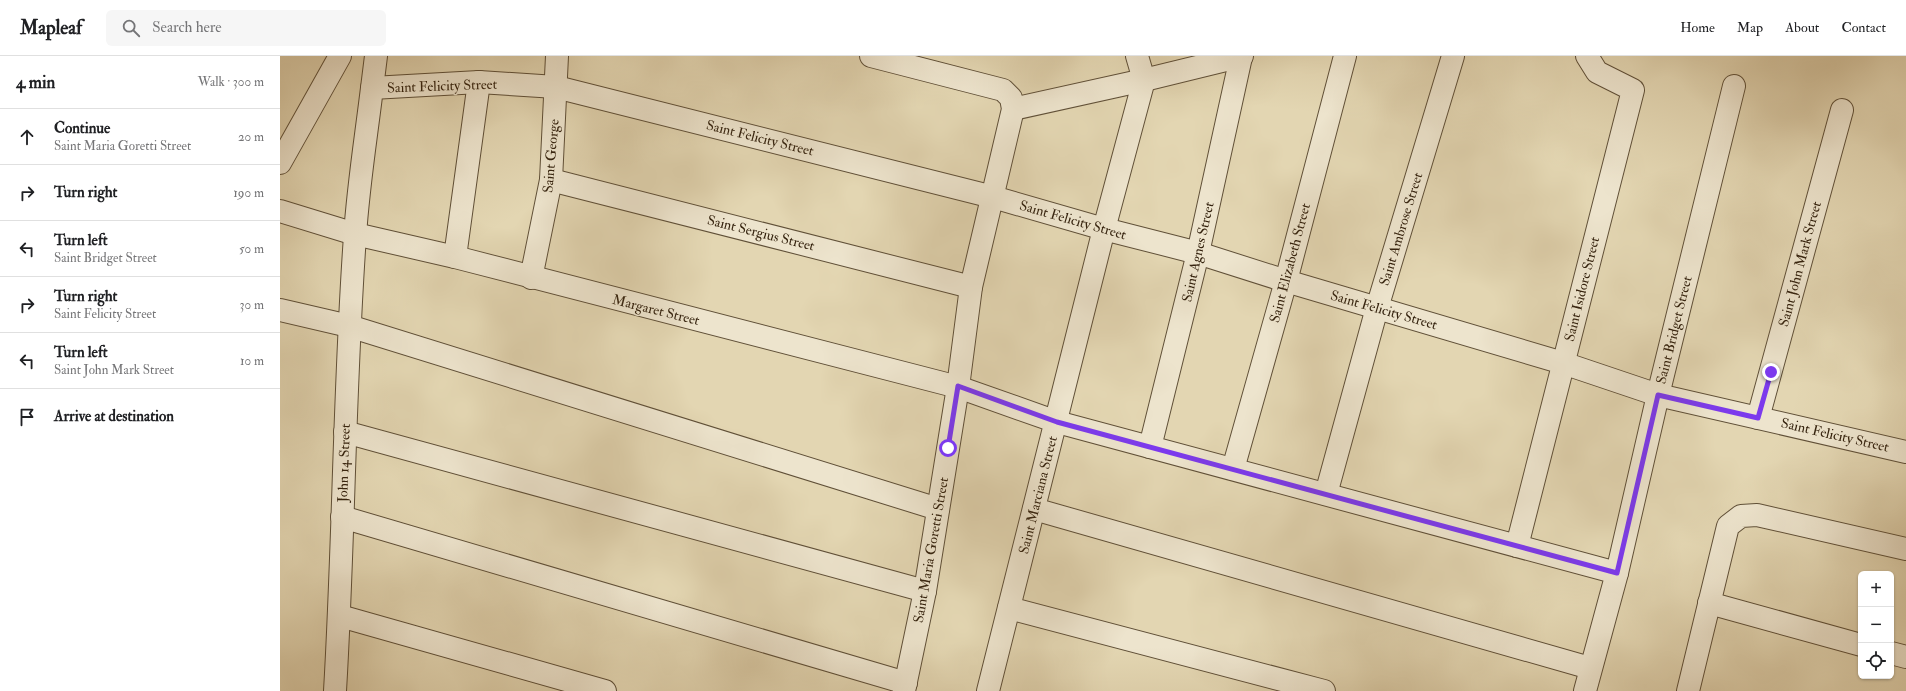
<!DOCTYPE html>
<html lang="en">
<head>
<meta charset="utf-8">
<style>
	:root { --surface:#fff; --page:#f6f6f6; --text:#202124; --muted:#757577; --line:#e0e0e0 }
	body { margin:0; font-family:"IM FELL Double Pica",serif; background:var(--page); color:var(--text) }
	.controls { position:absolute; right:12px; bottom:12px; display:grid; overflow:hidden; border-radius:6px; box-shadow:0 1px 3px #0004 }
	.controls button { width:36px; height:36px; display:grid; place-items:center; padding:0; border:0; border-bottom:1px solid var(--line); background:var(--surface); color:var(--text); font:20px sans-serif }
	.stop { position:absolute; width:12px; height:12px; margin:-9px; border:3px solid #7c3aed; border-radius:50%; background:#fff }
	.stop.end { background:#7c3aed; border-color:#fff; box-shadow:0 1px 4px #0008 }
	.list { margin:0; padding:0; list-style:none }
	h2 { display:flex; justify-content:space-between; align-items:center; height:52px; margin:0; padding:0 16px; font-size:17px }
	h2 small { font-size:13px; font-weight:400; color:var(--muted) }
	.list li { display:grid; grid-template-columns:26px 1fr auto; gap:12px; align-items:center; box-sizing:border-box; height:56px; padding:0 16px; border-top:1px solid var(--line) }
	.list b { display:block; font-size:15px; white-space:nowrap }
	.list p { margin:0; font-size:13px; white-space:nowrap; color:var(--muted) }
	.list em { font-size:13px; font-style:normal; color:var(--muted) }
	.icon { flex:none; width:22px; height:22px; fill:none; stroke:currentColor; stroke-width:2; stroke-linecap:round; stroke-linejoin:round }
	.map { position:relative; flex:none; width:1626px; height:635px; overflow:hidden }
	header { display:flex; align-items:center; gap:24px; box-sizing:border-box; height:56px; padding:0 20px; background:var(--surface); border-bottom:1px solid var(--line) }
	header strong { font-size:19px }
	nav { display:flex; gap:22px; margin-inline-start:auto; font-size:14px }
	.search { width:280px; height:36px; background:var(--page); display:flex; align-items:center; gap:10px; box-sizing:border-box; padding:0 14px; border-radius:6px; color:var(--muted); font-size:15px }
	main { display:flex }
	aside { flex:1; background:var(--surface) }
	.map>svg:first-child { display:block }
</style>
</head>
<body>
<header>
<strong>Mapleaf</strong>
<div class="search"><svg class="icon" aria-label="search" viewBox="0 0 24 24"><circle cx="10" cy="10" r="6"/><path d="M15 15l6 6"/></svg>Search here</div>
<nav><a>Home</a><a>Map</a><a>About</a><a>Contact</a></nav>
</header>
<main>
<aside>
<h2>4 min<small>Walk · 300 m</small></h2>
<ul class="list">
<li><svg class="icon" aria-label="ahead" viewBox="0 0 24 24"><path d="M12 20V5M6 11l6-6 6 6"/></svg><div><b>Continue</b><p>Saint Maria Goretti Street</p></div><em>20 m</em></li>
<li><svg class="icon" aria-label="right" viewBox="0 0 24 24"><path d="M7 20v-9h11M14 6l5 5-5 5"/></svg><div><b>Turn right</b></div><em>190 m</em></li>
<li><svg class="icon" aria-label="left" viewBox="0 0 24 24"><path d="M17 20v-9H6M10 6l-5 5 5 5"/></svg><div><b>Turn left</b><p>Saint Bridget Street</p></div><em>50 m</em></li>
<li><svg class="icon" aria-label="right" viewBox="0 0 24 24"><path d="M7 20v-9h11M14 6l5 5-5 5"/></svg><div><b>Turn right</b><p>Saint Felicity Street</p></div><em>30 m</em></li>
<li><svg class="icon" aria-label="left" viewBox="0 0 24 24"><path d="M17 20v-9H6M10 6l-5 5 5 5"/></svg><div><b>Turn left</b><p>Saint John Mark Street</p></div><em>10 m</em></li>
<li><svg class="icon" aria-label="arrive" viewBox="0 0 24 24"><path d="M6 21V4h12l-3 4 3 4H6"/></svg><div><b>Arrive at destination</b></div></li>
</ul>
</aside>
<div class="map">
<svg width="1626" height="635" viewBox="0 0 1626 635">
	<rect width="100%" height="100%" fill="#e3d6b2"/>
	<filter id="stains"><feTurbulence type="fractalNoise" baseFrequency=".005" numOctaves="4"/><feColorMatrix values="0 0 0 0 .2 0 0 0 0 .09 0 0 0 0 .02 0 0 0 .5 -.17"/></filter>
	<radialGradient id="worn" r=".72"><stop offset=".6" stop-color="#630" stop-opacity="0"/><stop offset="1" stop-color="#630" stop-opacity=".3"/></radialGradient>
	<g fill="none" stroke-linecap="round" stroke-linejoin="round">
		<defs>
			<g id="minor">
				<path d="M591 0 723 34 731 42 733 53 691 231 678 331 645 535 624 635"/>
				<path d="M92 32 96 0"/>
				<path d="M733 53 864 24 962 0"/>
				<path d="M0 107 60 0"/>
				<path d="M271 124 691 231"/>
				<path d="M0 155 75 178 175 201 678 331 777 366 1337 517"/>
				<path d="M175 201 199 26"/>
				<path d="M251 222 271 124 277 0"/>
				<path d="M0 254 69 270 658 453"/>
				<path d="M1478 362 1562 54"/>
				<path d="M65 376 645 535"/>
				<path d="M870 391 918 197 961 1"/>
				<path d="M953 413 1006 225 1065 0"/>
				<path d="M1046 438 1097 252 1173 0"/>
				<path d="M754 453 1310 612"/>
				<path d="M62 461 626 627"/>
				<path d="M1237 490 1353 34 1317 16 1307 0"/>
				<path d="M1429 547 1581 589"/>
				<path d="M729 552 1044 635"/>
				<path d="M60 560 325 635"/>
				<path d="M1611 597 1626 601"/>
				<path d="M55 635C64 484 64 332 75 180 78 131 86 82 92 32L199 26 276 31 713 141 824 173 918 197 1006 225 1283 307 1378 339 1626 396"/>
				<path d="M708 635 824 173 864 24 857 0"/>
				<path d="M1305 635 1337 517 1378 339 1454 30"/>
				<path d="M1408 635 1448 470 1461 460 1477 459 1626 493"/>
			</g>
		</defs>
		<!-- minor casing -->
		<use href="#minor" stroke="#605038" stroke-width="24"/>
		<!-- minor -->
		<use href="#minor" stroke="#ede4cd" stroke-width="22"/>
	</g>
	<g fill="none" stroke-linecap="round" stroke-linejoin="round">
		<!-- route -->
		<path stroke="#7c3aed" stroke-width="5" d="M668 392 678 330 777 366 1337 517 1378 339 1478 362 1491 316"/>
	</g>
	<g text-anchor="middle" dominant-baseline="central" stroke-width="3" stroke-linejoin="round" paint-order="stroke">
		<!-- street labels -->
		<g font-size="14" fill="#35230f" stroke="#ede4cd">
			<text transform="translate(162 30) rotate(-2)">Saint Felicity Street</text>
			<text transform="translate(480 82) rotate(14)">Saint Felicity Street</text>
			<text transform="translate(271 100) rotate(-85)">Saint George</text>
			<text transform="translate(793 164) rotate(16)">Saint Felicity Street</text>
			<text transform="translate(1121 173) rotate(-73)">Saint Ambrose Street</text>
			<text transform="translate(481 177) rotate(14)">Saint Sergius Street</text>
			<text transform="translate(918 196) rotate(-77)">Saint Agnes Street</text>
			<text transform="translate(1010 207) rotate(-75)">Saint Elizabeth Street</text>
			<text transform="translate(1520 208) rotate(-75)">Saint John Mark Street</text>
			<text transform="translate(1302 233) rotate(-76)">Saint Isidore Street</text>
			<text transform="translate(376 254) rotate(14)">Margaret Street</text>
			<text transform="translate(1104 254) rotate(16)">Saint Felicity Street</text>
			<text transform="translate(1394 274) rotate(-76)">Saint Bridget Street</text>
			<text transform="translate(1555 379) rotate(13)">Saint Felicity Street</text>
			<text transform="translate(64 407) rotate(-88)">John 14 Street</text>
			<text transform="translate(758 439) rotate(-76)">Saint Marciana Street</text>
			<text transform="translate(651 494) rotate(-80)">Saint Maria Goretti Street</text>
		</g>
	</g>
	<rect width="100%" height="100%" filter="url(#stains)"/>
	<rect width="100%" height="100%" fill="url(#worn)"/>
</svg>
<div class="controls">
<button>+</button>
<button>−</button>
<button><svg class="icon" aria-label="locate" viewBox="0 0 24 24"><circle cx="12" cy="12" r="6"/><path d="M12 2v4M12 18v4M2 12h4M18 12h4"/></svg></button>
</div>
<div class="stop" style="left:668px;top:392px"></div>
<div class="stop end" style="left:1491px;top:316px"></div>
</div>
</main>
</body>
</html>
